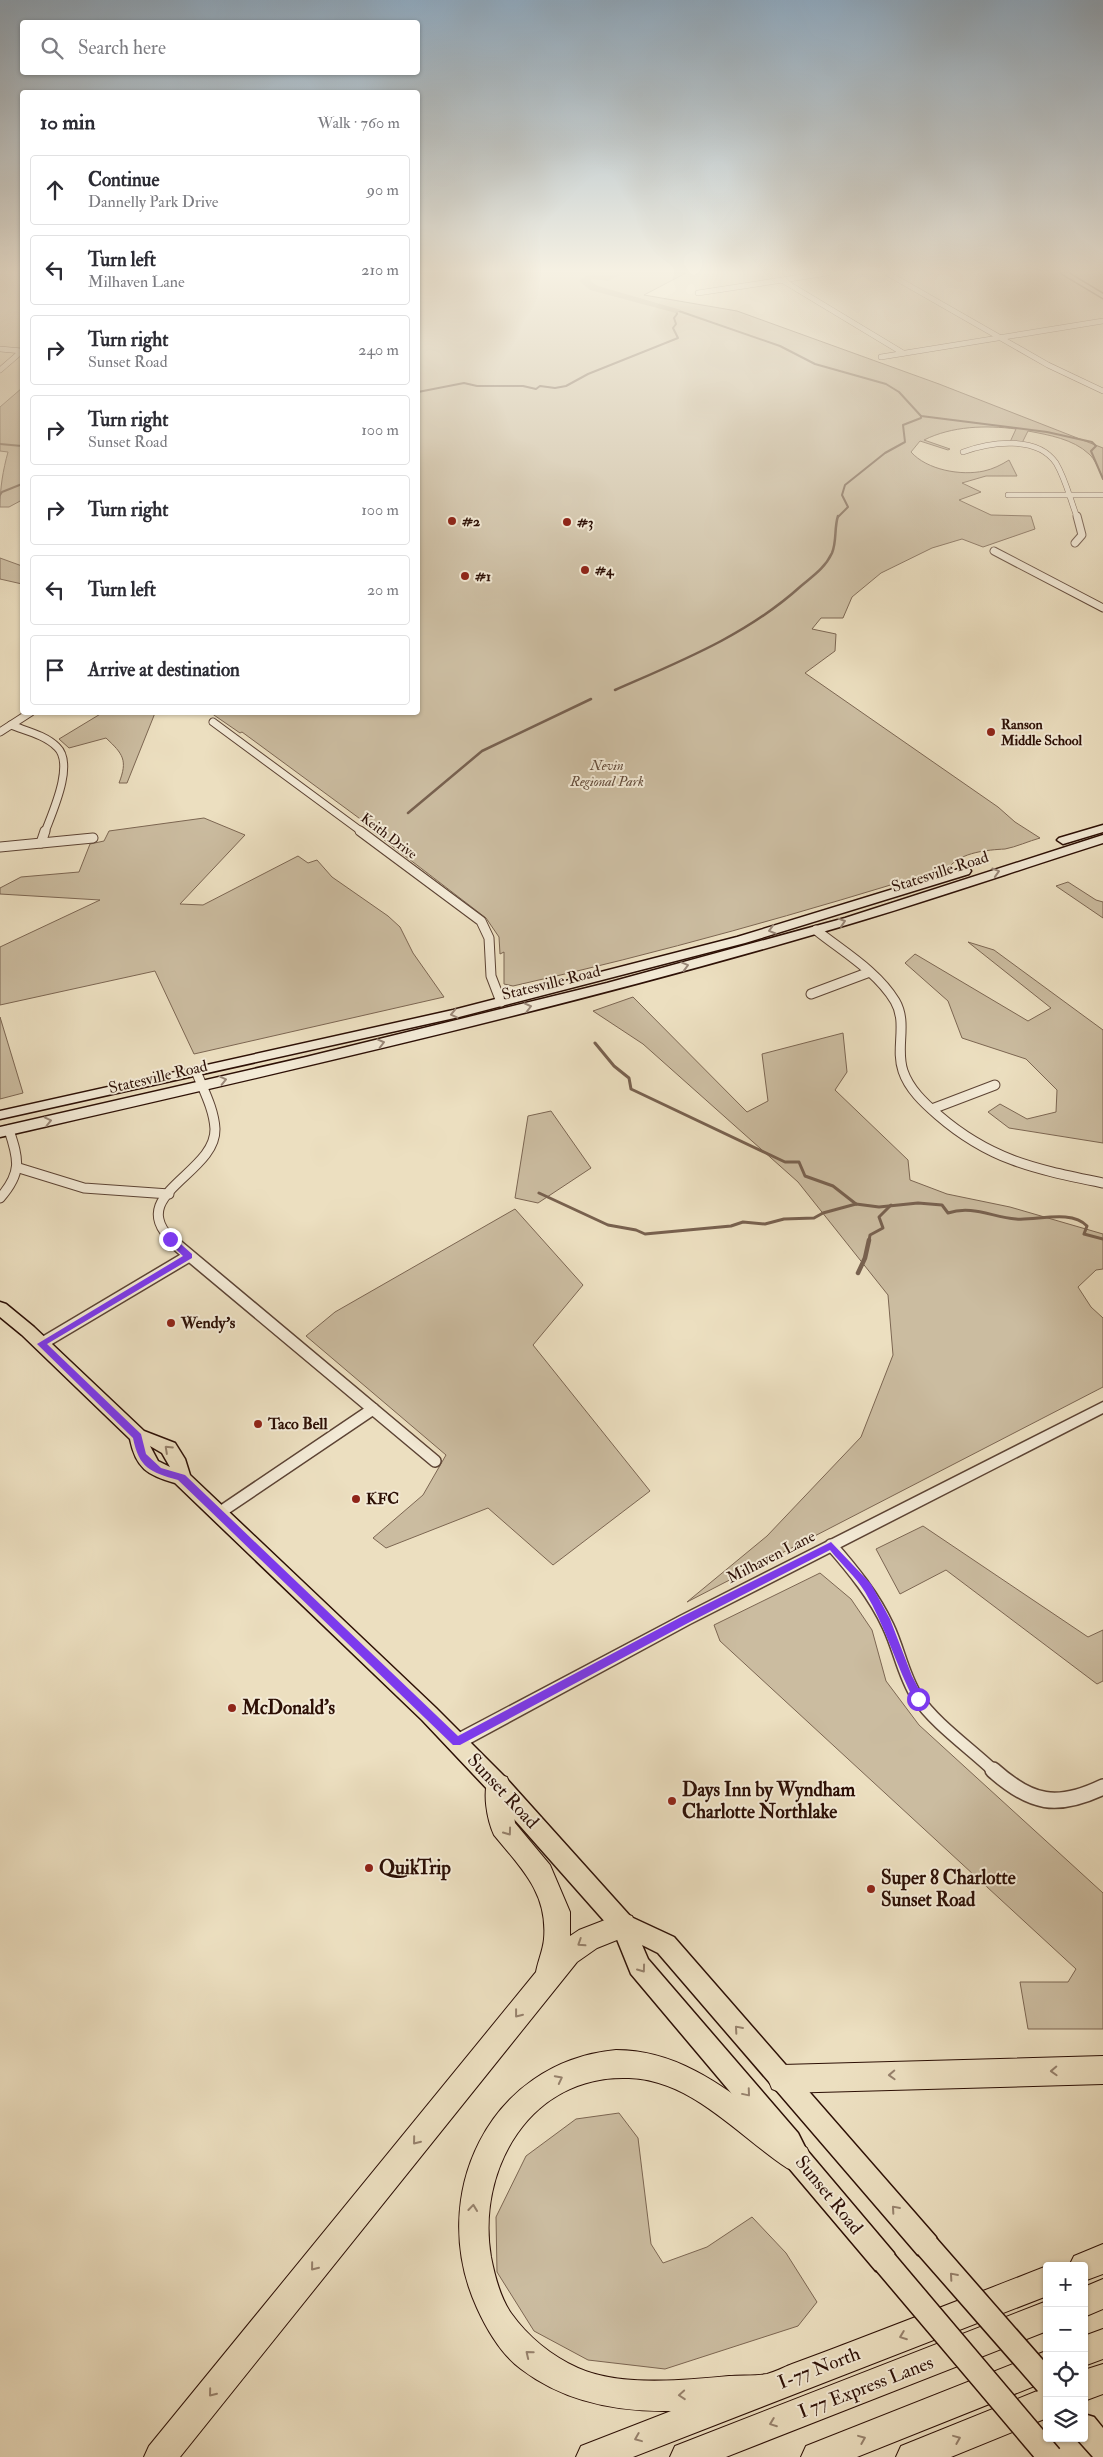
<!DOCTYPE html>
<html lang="en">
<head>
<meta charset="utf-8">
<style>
	:root { --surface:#fff; --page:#f2f2f3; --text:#2b2b33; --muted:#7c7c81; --line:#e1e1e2 }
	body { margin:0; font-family:"IM FELL Double Pica",serif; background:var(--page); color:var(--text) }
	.controls { position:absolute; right:15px; bottom:15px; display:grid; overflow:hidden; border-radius:5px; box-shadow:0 1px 4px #0004 }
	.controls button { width:45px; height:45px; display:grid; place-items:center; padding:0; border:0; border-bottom:1px solid var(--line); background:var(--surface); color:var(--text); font:25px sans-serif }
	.stop { position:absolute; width:15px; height:15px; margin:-11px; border:4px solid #7c3aed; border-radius:50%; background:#fff }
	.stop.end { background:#7c3aed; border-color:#fff; box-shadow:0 1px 5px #0008 }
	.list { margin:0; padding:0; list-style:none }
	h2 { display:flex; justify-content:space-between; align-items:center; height:65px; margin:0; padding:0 20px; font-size:21px }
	h2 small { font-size:16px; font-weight:400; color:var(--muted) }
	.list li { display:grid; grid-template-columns:32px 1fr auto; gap:15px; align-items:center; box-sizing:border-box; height:70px; margin:0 10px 10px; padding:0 10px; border:1px solid var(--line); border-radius:5px }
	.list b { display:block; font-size:19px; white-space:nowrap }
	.list p { margin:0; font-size:16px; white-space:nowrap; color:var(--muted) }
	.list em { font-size:16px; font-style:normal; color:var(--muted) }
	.icon { flex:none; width:28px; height:28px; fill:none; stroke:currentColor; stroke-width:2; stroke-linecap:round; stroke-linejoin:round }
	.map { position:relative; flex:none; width:1103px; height:2457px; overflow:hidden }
	.search { position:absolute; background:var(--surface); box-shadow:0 1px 4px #0004; left:20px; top:20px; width:400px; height:55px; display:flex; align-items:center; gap:12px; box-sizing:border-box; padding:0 18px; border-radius:5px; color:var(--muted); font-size:19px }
	.panel { position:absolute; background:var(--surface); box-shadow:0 1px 4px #0004; left:20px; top:90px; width:400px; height:625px; border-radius:5px }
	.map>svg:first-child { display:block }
</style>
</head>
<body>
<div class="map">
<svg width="1103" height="2457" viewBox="0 0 1103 2457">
	<rect width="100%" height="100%" fill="#ecdfc0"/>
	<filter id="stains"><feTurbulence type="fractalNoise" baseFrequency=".004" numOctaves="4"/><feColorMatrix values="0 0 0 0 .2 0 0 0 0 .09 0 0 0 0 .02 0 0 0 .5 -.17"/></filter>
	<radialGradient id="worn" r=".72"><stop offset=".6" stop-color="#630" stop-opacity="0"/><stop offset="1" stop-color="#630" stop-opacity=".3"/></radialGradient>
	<!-- green -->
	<g fill="#cbbca0" stroke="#7c6652">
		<path d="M418 273H686L644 295 737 311 939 384 1103 448V478C1099 470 1095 459 1089 454 1073 439 1049 435 1028 431L1022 443 1010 442 1016 429C986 425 952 426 924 440L950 449 948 450 920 441 911 452C927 470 961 476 984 471 993 469 1001 465 1009 460L1017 476H986L962 483 981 492 959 500 991 515 1031 516 1035 529 983 547 962 539 932 548 881 573 852 597 843 618H821L812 629 836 634 835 651 805 673 998 807 1015 822 1040 838C1029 841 1016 847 1005 849 987 850 962 852 949 867 805 912 660 953 513 986L504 984V952L500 954 499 937 486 918 362 823 363 821 242 732 240 733 211 713 418 712Z"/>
		<path d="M22 388V500L9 507H0C0 488 3 470 8 452L0 451V407Z"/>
		<path d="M0 558 22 566V584L0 579Z"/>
		<path d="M102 713H155L127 783H119C128 760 123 754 106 738L69 748 59 739Z"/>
		<path d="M204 818 245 835 180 904 203 905 298 856 308 863 317 860 332 877 388 916 400 927 413 953 444 997 194 1054 155 971 0 1005V947L100 900 0 894V888L21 877 79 872 90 844 104 841 109 831Z"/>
		<path d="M1068 882 1096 900 1103 902V918L1056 886Z"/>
		<path d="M968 942 994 950 1103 1030V1143L1009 1128 988 1112 1000 1104 1027 1119 1056 1112 1057 1090 1026 1059 962 1038 948 1001 905 963 915 954 1028 1021 1051 1008Z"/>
		<path d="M633 997 747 1112 768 1101 762 1054 843 1033 847 1072 835 1090 908 1160 910 1180 947 1194 1010 1207 1103 1234V1269L1096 1270 1078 1287 1091 1307 1103 1318V1387L687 1602 767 1536 861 1437 893 1355 888 1295 798 1182 643 1044 593 1011Z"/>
		<path d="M0 1017 23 1093 0 1099Z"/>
		<path d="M551 1111 591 1168 538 1203 515 1198 528 1116Z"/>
		<path d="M515 1209 583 1285 533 1345 650 1491 553 1565 488 1508 386 1548 373 1538 423 1495 446 1455 306 1336 335 1312Z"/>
		<path d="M923 1526 1088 1637 1103 1630V1681L1097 1684 946 1570 900 1594 876 1549Z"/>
		<path d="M820 1573 851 1599 872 1630 886 1681 919 1725 1103 1893V2029H1028L1020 1982H1068L1076 1969 720 1641 714 1625Z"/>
		<path d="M619 2113 638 2138 651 2244 663 2263 707 2247 752 2217 786 2253 817 2302 798 2326 665 2369 588 2360 534 2331 497 2272 496 2217 526 2156 576 2119Z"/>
	</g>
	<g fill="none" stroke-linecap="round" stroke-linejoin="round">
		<!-- stream-far3 -->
		<g stroke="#78614f" stroke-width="2">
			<path d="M418 392 464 383 477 386H523L536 389 540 386 555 388 566 386 588 374 678 338 673 328 676 324 674 318 677 314 676 310 780 346 815 364 886 384 899 392 921 416 1047 432 1092 442 1096 446 1091 451 1103 479"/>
			<path d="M0 444 22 446"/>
			<path d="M0 495 2 492 22 484"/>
			<path d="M838 517 848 507 842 495 845 485 885 453 905 442 903 425 921 418V416"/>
		</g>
		<!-- stream-far2 -->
		<g stroke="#78614f" stroke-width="2.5">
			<path d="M615 690C681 661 747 635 801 586 813 576 825 568 832 553 837 541 834 528 838 516"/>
			<path d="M408 813 482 751 591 699"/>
		</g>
		<!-- stream-far1 -->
		<g stroke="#78614f" stroke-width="3">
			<path d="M595 1043 614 1066 629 1078 631 1089 785 1162H799L805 1176 833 1186 856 1204"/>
			<path d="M539 1193 608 1225 636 1230 645 1234 731 1226 743 1222 765 1224 784 1219 814 1218 823 1213 856 1204 879 1207 918 1203 942 1205 948 1213C972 1205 992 1217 1016 1219 1036 1221 1071 1209 1087 1226L1084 1234 1103 1239"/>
			<path d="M869 1241 870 1235 883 1228 879 1217 891 1205"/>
		</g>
		<!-- stream -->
		<path stroke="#78614f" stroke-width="4.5" d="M858 1273 865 1258 869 1240"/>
		<!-- river -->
		<path fill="#ab9880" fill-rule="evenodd" d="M590 273 607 275 624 273 608 281 592 279 590 281 598 286 681 310 676 313 590 290 579 281Z"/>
		<defs>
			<g id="minor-far4">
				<path d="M887 273 1048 365 1103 391"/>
				<path d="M782 280 903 353"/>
				<path d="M698 293 828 273"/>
				<path d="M0 349 22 351"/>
				<path d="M881 357 1103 321"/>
				<path d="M0 370 22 351"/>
				<path d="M963 452C990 442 1037 435 1056 463 1066 480 1070 499 1077 517"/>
				<path d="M1008 495H1103"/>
			</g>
			<g id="minor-far3">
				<path d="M1075 543 1082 535 1077 516"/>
				<path d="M994 551 1103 608"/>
				<path d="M213 722 362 832"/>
				<path d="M11 725C26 731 45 735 57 747 75 764 52 813 45 832"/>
				<path d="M0 732 31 712"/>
			</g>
			<g id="minor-far2">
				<path d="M360 831 481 921 489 938 491 976 501 1002"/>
				<path d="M41 843 45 831"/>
				<path d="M0 847 93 838"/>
				<path d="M816 930C842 951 877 971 895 1001 908 1023 895 1048 903 1071 909 1089 924 1103 938 1115 991 1161 1036 1169 1103 1183"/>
				<path d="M811 994 867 973"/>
				<path d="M932 1109 995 1085"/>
				<path d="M19 1168 84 1188 169 1194"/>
				<path d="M0 1198C22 1173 19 1160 9 1130"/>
				<path d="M173 1241C123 1195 216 1174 215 1129 214 1109 203 1089 196 1071"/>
			</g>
			<g id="minor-far1">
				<path d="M171 1240 435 1461"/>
				<path d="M41 1344 189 1256"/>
				<path d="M219 1513 373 1409"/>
				<path d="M831 1545C853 1570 874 1596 888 1626 899 1649 903 1675 917 1697 934 1723 971 1749 994 1771"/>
			</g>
			<path id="minor" d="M993 1770C1031 1804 1057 1809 1103 1787"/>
			<g id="tertiary">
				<path d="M1061 273H1068L1103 294V298Z"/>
				<path d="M1103 1402V1413L690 1624 463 1747 457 1749 451 1747 449 1742 451 1737 680 1616Z"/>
			</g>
			<g id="secondary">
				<path d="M1103 825V832L1063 844 1057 840 1059 838Z"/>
				<path d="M1103 835V843C1008 873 914 906 819 933 549 1012 274 1074 0 1137V1127L306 1057 607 983 845 918Z"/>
				<path d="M965 867 969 868 971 871 969 874 745 943 459 1017 0 1119V1111L453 1010 737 937Z"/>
			</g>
			<g id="primary">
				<path d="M0 1302 6 1304 34 1327 144 1431 175 1443 185 1459 190 1475 436 1708 506 1778 631 1917 674 1937 936 2237 940 2246 936 2255 927 2259 918 2255 658 1953 642 1945 648 1959 798 2133 806 2149 894 2253 898 2262 894 2271 885 2275 876 2271 788 2167 780 2151 631 1974 614 1932 490 1792 422 1720 175 1483C147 1475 136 1468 130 1439L22 1335 0 1317ZM150 1446 162 1453 170 1467 158 1461Z"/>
				<path d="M1084 2414 1094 2417 1103 2428V2457H1093L1076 2438H1084Z"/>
			</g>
			<g id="motorway">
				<path d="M498 1774 507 1777 510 1785 515 1823 550 1865 570 1912V1936L579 1930 623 1913 632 1916 636 1925 632 1934 597 1948 577 1962 180 2457H144L149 2446 536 1972C538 1961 543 1950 544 1939 548 1893 521 1868 494 1835 487 1820 482 1792 489 1777Z"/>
				<path d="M616 2050C694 2050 746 2108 807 2148L811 2158 807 2168 797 2172 787 2168C737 2135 692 2080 629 2078 531 2074 476 2169 491 2257 495 2277 500 2297 511 2313 528 2337 552 2356 578 2368 620 2387 684 2380 729 2376 741 2375 755 2376 767 2374 775 2372 784 2367 792 2364 811 2357 830 2350 848 2343 915 2317 981 2292 1047 2266V2296L633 2457H576L581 2446 671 2411C618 2412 564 2402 521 2369 501 2354 487 2330 477 2308 426 2197 488 2062 616 2050Z"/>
				<path d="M1103 2056V2084L782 2093 772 2089 768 2079 772 2069 782 2065Z"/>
				<path d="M1103 2244V2274L1084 2281V2266H1069L1074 2256Z"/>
				<path d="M1103 2279V2309L1084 2317V2287Z"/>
				<path d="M1047 2301V2331L726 2457H670L675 2446Z"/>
				<path d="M1103 2329V2359L1084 2366V2336Z"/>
				<path d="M1046 2351 1047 2381 857 2457H801L806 2446Z"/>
				<path d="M1103 2364V2394L1084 2401V2370Z"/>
				<path d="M1047 2387V2418L951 2457H896L901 2446Z"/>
			</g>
		</defs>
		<!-- minor-far4 casing -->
		<use href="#minor-far4" stroke="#5c4334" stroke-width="6"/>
		<!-- minor-far3 casing -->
		<use href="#minor-far3" stroke="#5c4334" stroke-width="9"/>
		<!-- minor-far2 casing -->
		<use href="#minor-far2" stroke="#5c4334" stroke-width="11"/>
		<!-- minor-far1 casing -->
		<use href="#minor-far1" stroke="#5c4334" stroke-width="14"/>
		<!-- minor casing -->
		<use href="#minor" stroke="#5c4334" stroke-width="18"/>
		<!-- tertiary casing -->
		<use href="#tertiary" stroke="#5c4334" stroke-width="3"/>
		<!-- secondary casing -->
		<use href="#secondary" stroke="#2c0f05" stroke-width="3"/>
		<!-- primary casing -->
		<use href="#primary" stroke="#2c0f05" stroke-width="3"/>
		<!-- motorway casing -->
		<use href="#motorway" stroke="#2c0f05" stroke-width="2"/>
		<!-- minor-far4 -->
		<use href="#minor-far4" stroke="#f3ead6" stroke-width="5"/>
		<!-- minor-far3 -->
		<use href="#minor-far3" stroke="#f3ead6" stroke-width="7"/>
		<!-- minor-far2 -->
		<use href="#minor-far2" stroke="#f3ead6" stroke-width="9"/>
		<!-- minor-far1 -->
		<use href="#minor-far1" stroke="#f3ead6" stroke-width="11"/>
		<!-- minor -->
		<use href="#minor" stroke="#f3ead6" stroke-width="15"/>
		<!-- tertiary -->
		<use href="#tertiary" fill="#f3ead6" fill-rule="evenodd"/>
		<!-- secondary -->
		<use href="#secondary" fill="#f3ead6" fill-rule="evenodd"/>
		<!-- primary -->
		<use href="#primary" fill="#ecdfc0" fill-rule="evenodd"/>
		<!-- motorway -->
		<use href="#motorway" fill="#ecdfc0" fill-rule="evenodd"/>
		<defs>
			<g id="primary-bridge">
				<path d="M927 2246 1047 2383"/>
				<path d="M885 2262 1050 2457"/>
			</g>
		</defs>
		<!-- primary-bridge casing -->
		<use href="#primary-bridge" stroke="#2c0f05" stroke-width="27" stroke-linecap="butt"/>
		<!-- primary-bridge -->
		<use href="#primary-bridge" stroke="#ecdfc0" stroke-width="24"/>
	</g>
	<!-- one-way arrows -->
	<defs><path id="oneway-chevron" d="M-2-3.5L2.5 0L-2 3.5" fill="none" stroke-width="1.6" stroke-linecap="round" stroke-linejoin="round" transform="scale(1.25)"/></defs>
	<g stroke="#998778">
		<use href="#oneway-chevron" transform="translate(996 872) rotate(-17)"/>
		<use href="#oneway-chevron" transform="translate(842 922) rotate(-18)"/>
		<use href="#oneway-chevron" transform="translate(772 930) rotate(164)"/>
		<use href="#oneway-chevron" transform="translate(685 966) rotate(-15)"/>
		<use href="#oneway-chevron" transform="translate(528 1007) rotate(-14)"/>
		<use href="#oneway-chevron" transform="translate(454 1014) rotate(167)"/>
		<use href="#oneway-chevron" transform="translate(381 1043) rotate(-14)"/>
		<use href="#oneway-chevron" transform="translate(223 1080) rotate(-13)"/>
		<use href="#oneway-chevron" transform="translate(48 1121) rotate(-13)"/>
	</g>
	<g stroke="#96816c">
		<use href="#oneway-chevron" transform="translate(168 1449) rotate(-137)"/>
		<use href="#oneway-chevron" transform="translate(508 1832) rotate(54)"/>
		<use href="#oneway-chevron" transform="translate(581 1943) rotate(147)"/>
		<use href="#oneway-chevron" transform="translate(642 1969) rotate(54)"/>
		<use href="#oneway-chevron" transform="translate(518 2014) rotate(128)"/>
		<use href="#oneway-chevron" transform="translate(738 2029) rotate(-131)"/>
		<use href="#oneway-chevron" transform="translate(1054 2071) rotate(178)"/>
		<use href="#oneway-chevron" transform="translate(892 2075) rotate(178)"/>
		<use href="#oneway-chevron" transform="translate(559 2079) rotate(-27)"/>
		<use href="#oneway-chevron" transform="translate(747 2093) rotate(50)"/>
		<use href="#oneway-chevron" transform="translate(416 2141) rotate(129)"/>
		<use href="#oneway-chevron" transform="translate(473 2208) rotate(-84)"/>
		<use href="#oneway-chevron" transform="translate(895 2209) rotate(-131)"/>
		<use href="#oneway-chevron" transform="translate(314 2267) rotate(129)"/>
		<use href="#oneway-chevron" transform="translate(953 2276) rotate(-131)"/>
		<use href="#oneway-chevron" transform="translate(903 2336) rotate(159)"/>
		<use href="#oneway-chevron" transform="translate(529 2354) rotate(-141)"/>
		<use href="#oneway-chevron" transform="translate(212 2393) rotate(129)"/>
		<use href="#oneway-chevron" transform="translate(682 2395) rotate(176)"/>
		<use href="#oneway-chevron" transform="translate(773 2423) rotate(159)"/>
		<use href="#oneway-chevron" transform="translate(638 2438) rotate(158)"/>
		<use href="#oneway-chevron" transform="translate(862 2439) rotate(-22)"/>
		<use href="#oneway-chevron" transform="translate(957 2439) rotate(-22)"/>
	</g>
	<!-- sky -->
	<linearGradient id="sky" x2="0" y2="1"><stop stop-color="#8fa9be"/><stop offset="0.44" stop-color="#f6f1e3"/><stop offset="1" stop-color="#f6f1e3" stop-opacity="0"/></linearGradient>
	<rect width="1103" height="617" fill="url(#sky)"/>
	<!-- route -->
	<path fill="#7c3aed" d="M167 1237H173L192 1254V1258L47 1344 141 1434 146 1454 161 1468 185 1475 458 1736 681 1617 831 1542 871 1584 890 1619 912 1676 924 1699 922 1702H915C896 1666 886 1627 865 1592 856 1577 841 1564 830 1550L688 1623 460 1745H453L178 1480C150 1472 139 1468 133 1438L37 1344 183 1256 167 1241Z"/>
	<!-- markers -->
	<g fill="#8f2418" stroke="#f3ead6" stroke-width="2">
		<circle cx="452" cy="521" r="5"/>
		<circle cx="567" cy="522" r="5"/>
		<circle cx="585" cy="570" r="5"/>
		<circle cx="465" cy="576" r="5"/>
		<circle cx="991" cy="732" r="5"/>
		<circle cx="171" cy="1323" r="5"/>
		<circle cx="258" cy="1424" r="5"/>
		<circle cx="356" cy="1499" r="5"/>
		<circle cx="232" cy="1708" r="5"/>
		<circle cx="672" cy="1801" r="5"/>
		<circle cx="369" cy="1868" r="5"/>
		<circle cx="871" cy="1889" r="5"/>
	</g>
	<g text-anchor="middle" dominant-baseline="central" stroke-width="4" stroke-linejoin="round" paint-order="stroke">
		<!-- far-poi labels -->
		<g font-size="14" font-weight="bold" fill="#2c0f05" stroke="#f3ead6" text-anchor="start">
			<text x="462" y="521">#2</text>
			<text x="577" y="522">#3</text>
			<text x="595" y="570">#4</text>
			<text x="475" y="576">#1</text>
			<text x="1001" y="724">Ranson<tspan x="1001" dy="16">Middle School</tspan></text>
		</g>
		<!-- far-park labels -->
		<g font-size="14" font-style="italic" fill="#644c3b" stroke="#f3ead6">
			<text x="607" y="765">Nevin<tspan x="607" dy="16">Regional Park</tspan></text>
		</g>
		<!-- far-street labels -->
		<g font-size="14" fill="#2c0f05" stroke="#f3ead6">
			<text transform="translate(389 836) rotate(37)">Keith Drive</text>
		</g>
		<!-- street labels -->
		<g font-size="16" fill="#2c0f05" stroke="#f3ead6">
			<text transform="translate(940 872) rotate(-18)">Statesville Road</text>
			<text transform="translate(551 983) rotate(-14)">Statesville Road</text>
			<text transform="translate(158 1077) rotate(-13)">Statesville Road</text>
			<text transform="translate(771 1557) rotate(-27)">Milhaven Lane</text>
		</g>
		<!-- poi labels -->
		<g font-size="16" font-weight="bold" fill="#2c0f05" stroke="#f3ead6" text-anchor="start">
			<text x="181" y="1323">Wendy's</text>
			<text x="268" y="1424">Taco Bell</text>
			<text x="366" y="1499">KFC</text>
		</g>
		<!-- near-poi labels -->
		<g font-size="19" font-weight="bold" fill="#2c0f05" stroke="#f3ead6" text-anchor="start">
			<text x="242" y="1708">McDonald's</text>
			<text x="682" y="1790">Days Inn by Wyndham<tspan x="682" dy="22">Charlotte Northlake</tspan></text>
			<text x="379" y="1868">QuikTrip</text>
			<text x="881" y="1878">Super 8 Charlotte<tspan x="881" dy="22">Sunset Road</tspan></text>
		</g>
		<!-- near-street labels -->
		<g font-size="19" fill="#2c0f05" stroke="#f3ead6">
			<text transform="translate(503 1791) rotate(47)">Sunset Road</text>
			<text transform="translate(829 2195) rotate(51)">Sunset Road</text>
			<text transform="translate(819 2368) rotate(-21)">I-77 North</text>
			<text transform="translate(866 2387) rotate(-21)">I 77 Express Lanes</text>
		</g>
	</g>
	<rect width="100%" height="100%" filter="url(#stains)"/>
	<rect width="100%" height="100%" fill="url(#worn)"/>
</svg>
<div class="controls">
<button>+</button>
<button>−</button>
<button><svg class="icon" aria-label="locate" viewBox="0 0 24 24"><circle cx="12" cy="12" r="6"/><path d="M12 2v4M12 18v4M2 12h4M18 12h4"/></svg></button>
<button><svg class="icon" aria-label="layers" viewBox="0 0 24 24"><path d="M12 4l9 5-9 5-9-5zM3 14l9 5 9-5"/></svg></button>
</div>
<div class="stop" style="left:918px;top:1699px"></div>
<div class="stop end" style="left:170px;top:1239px"></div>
<div class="search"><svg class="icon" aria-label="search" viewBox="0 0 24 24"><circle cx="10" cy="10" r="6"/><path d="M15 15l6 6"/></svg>Search here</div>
<section class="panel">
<h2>10 min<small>Walk · 760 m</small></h2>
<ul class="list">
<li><svg class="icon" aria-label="ahead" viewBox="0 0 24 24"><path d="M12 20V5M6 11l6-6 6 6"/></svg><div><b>Continue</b><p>Dannelly Park Drive</p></div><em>90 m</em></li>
<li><svg class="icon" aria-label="left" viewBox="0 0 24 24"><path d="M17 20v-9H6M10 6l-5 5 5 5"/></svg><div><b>Turn left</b><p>Milhaven Lane</p></div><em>210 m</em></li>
<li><svg class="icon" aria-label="right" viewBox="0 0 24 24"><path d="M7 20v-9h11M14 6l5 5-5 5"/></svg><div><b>Turn right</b><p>Sunset Road</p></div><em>240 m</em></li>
<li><svg class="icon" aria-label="right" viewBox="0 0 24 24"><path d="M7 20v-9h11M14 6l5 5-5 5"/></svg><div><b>Turn right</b><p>Sunset Road</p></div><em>100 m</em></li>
<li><svg class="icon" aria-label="right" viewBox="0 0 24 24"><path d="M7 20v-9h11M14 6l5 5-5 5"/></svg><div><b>Turn right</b></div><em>100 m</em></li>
<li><svg class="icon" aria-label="left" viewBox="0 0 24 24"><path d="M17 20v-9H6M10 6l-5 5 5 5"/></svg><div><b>Turn left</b></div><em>20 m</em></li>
<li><svg class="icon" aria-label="arrive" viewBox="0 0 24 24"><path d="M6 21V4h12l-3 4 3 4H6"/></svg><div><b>Arrive at destination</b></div></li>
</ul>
</section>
</div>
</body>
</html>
